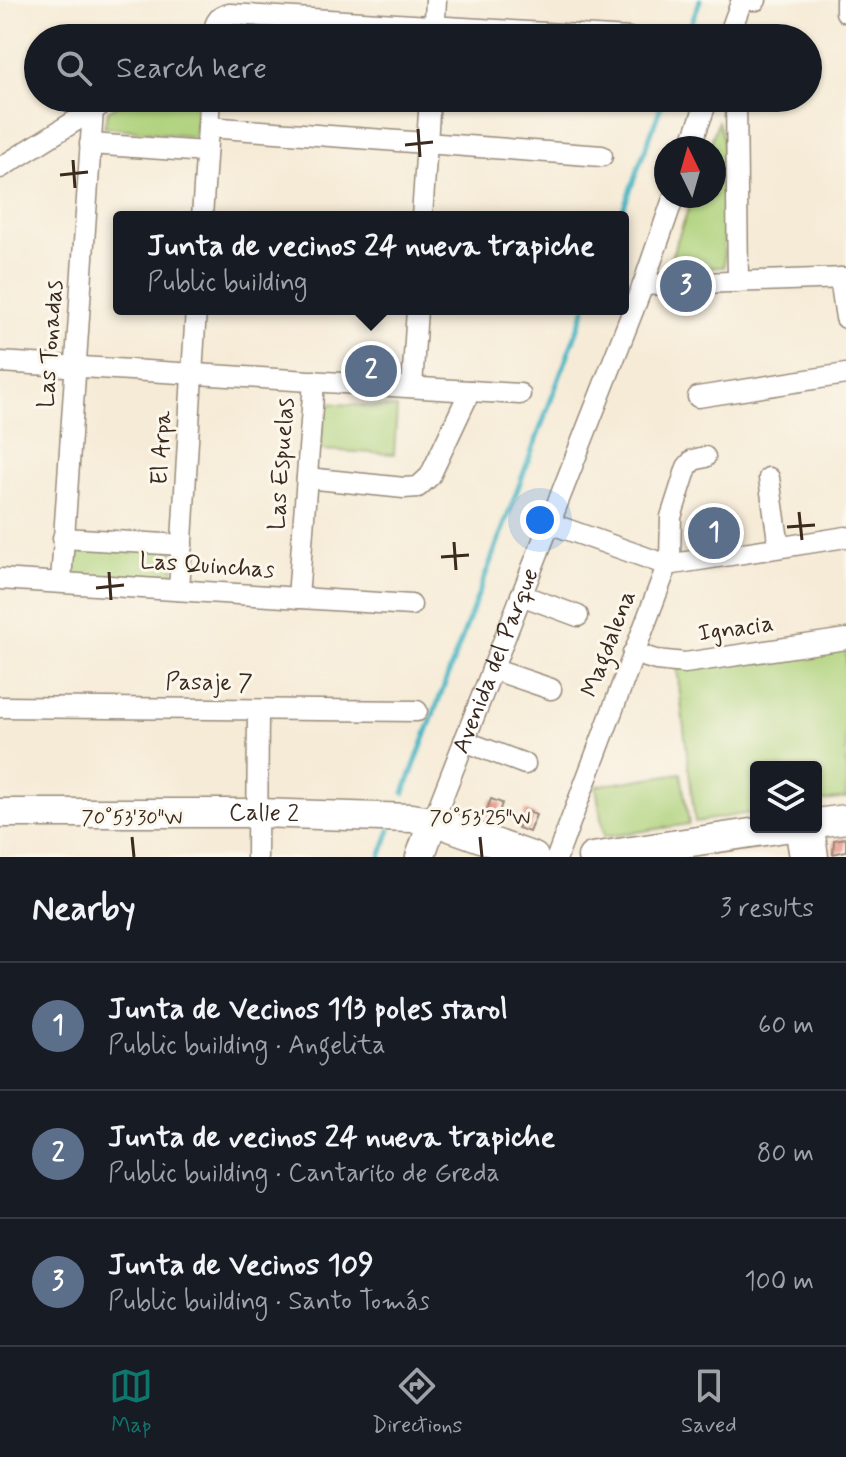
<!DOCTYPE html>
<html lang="en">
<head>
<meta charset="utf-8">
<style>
	:root { --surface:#171b24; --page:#242831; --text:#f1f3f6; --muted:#9ea1a6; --line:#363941; --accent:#0f766e }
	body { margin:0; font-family:Mynerve,sans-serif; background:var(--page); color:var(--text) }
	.controls { position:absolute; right:24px; bottom:24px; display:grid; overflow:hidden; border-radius:8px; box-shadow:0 2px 6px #0004 }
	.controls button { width:72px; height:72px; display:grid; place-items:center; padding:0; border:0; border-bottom:2px solid var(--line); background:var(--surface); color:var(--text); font:40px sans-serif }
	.compass { position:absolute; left:654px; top:136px; width:72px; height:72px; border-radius:50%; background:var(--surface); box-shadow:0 2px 6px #0004; rotate:355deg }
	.you { position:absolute; left:540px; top:520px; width:28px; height:28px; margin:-20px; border:6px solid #fff; border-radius:50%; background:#1a73e8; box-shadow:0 0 0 12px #1a73e833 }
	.badge { display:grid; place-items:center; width:52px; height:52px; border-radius:50%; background:var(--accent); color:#fff; font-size:26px; font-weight:700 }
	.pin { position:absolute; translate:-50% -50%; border:4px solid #fff; box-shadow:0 2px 8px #0006 }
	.popup { position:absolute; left:113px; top:211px; width:516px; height:104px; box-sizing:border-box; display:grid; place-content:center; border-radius:8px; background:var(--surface); filter:drop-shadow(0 2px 6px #0005); font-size:26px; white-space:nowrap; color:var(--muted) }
	.popup b { font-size:30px; color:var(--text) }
	.popup::after { content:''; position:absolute; left:50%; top:100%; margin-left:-16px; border:16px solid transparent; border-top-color:var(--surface) }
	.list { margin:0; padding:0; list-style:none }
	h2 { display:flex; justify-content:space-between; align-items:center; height:104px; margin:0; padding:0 32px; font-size:34px }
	h2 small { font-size:26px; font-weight:400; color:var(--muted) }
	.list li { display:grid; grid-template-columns:52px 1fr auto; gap:24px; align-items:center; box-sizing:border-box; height:128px; padding:0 32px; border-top:2px solid var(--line) }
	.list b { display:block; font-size:30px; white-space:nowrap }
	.list p { margin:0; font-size:26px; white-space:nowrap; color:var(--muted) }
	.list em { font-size:26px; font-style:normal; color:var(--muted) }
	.icon { flex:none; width:44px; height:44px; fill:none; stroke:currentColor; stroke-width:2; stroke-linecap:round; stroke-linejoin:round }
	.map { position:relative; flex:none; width:846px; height:857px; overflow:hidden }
	.search { position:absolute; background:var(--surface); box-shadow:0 2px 6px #0004; left:24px; right:24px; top:24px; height:88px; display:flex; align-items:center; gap:20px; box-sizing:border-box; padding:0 28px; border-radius:44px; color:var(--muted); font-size:30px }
	.sheet { height:488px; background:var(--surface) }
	nav { display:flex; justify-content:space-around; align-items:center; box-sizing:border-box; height:112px; border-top:2px solid var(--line); background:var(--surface); font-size:22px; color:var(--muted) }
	nav a { display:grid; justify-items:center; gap:4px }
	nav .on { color:var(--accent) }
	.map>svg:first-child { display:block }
</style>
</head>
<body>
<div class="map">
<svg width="846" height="857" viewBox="0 0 846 857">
	<rect width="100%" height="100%" fill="#fbf7ec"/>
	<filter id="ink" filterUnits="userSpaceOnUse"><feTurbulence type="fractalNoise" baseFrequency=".0125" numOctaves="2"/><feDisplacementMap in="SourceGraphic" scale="16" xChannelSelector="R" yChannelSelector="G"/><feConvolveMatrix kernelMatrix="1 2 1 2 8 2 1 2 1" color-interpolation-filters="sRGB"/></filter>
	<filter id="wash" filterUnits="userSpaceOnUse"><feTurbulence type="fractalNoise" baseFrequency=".006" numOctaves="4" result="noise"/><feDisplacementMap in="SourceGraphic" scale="32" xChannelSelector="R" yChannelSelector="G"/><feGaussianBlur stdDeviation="1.8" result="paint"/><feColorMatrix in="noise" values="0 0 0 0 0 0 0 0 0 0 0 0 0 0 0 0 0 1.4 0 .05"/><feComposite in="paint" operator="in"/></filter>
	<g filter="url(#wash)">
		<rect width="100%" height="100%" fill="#f6ebd7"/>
		<!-- green -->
		<g fill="#aed17a" stroke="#747e4c" stroke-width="2">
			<path d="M128 98H198L195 137 104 127 108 111Z"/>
			<path d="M718 121 723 138 724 267 667 269 693 196H714V148H709Z"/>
			<path d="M324 403 397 408 394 454 321 450Z"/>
			<path d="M69 543 174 549 173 583 67 577Z"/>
			<path d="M846 645V798L816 802V767H756V812L695 822 677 668Z"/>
			<path d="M681 773 689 824 604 837 596 786Z"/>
		</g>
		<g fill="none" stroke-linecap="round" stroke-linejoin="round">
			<!-- stream -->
			<g stroke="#48b5c3" stroke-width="5">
				<path d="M686 38 700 0"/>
				<path d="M620 217 664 98"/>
				<path d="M404 793 585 309"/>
				<path d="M380 857 390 830"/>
			</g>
		</g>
		<g id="blocks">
			<!-- building -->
			<g fill="#e59086">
				<path d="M491 799 502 803 497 819 485 815Z"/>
				<path d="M525 810 536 815 529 832 518 828Z"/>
				<path d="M846 838V851L833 854 834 840Z"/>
			</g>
		</g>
	</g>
	<g filter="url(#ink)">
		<use href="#blocks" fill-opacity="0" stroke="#988a7a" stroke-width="2"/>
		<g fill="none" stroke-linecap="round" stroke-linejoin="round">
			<defs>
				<g id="street">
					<path d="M846 0V12"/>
					<path d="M213 38C214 25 216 16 230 14L629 38"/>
					<path d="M434 38 436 0"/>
					<path d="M728 38 742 0H756"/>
					<path d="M736 98 738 282"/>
					<path d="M208 127 602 156"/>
					<path d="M90 144 206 152"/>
					<path d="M690 148 708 98"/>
					<path d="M0 168 112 98"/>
					<path d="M202 217 210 98"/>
					<path d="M422 217 430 98"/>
					<path d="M840 278 846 318"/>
					<path d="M643 285 846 278"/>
					<path d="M0 362 520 394"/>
					<path d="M412 387 417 309"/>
					<path d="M698 397 846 374"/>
					<path d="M307 478 404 488 418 487 430 476 470 391"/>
					<path d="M769 478 779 547"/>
					<path d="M549 523 667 565 846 537"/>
					<path d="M63 538 182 545"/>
					<path d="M0 579 411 605"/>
					<path d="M61 582 93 110"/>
					<path d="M179 590 196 309"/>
					<path d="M521 595 578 616"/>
					<path d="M298 598 314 381"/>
					<path d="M633 653 656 660 685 663 846 639"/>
					<path d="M492 669 551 689"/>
					<path d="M0 707 417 711"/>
					<path d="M464 741 525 764"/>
					<path id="s1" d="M433 821 643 285 674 196"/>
					<path d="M795 827 800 857"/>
					<path d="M814 827 818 857"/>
					<path d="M257 857 258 710"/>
					<path d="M557 857 670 558 671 517 687 467 693 460 705 457"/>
				</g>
				<g id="secondary">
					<path id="s2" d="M0 813H258L412 818 433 821 534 857"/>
					<path d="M816 823 846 819"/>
					<path d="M420 857 433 821"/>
					<path d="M592 857 791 827"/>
				</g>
			</defs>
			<!-- street casing -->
			<use href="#street" stroke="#988a7a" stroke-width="23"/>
			<!-- secondary casing -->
			<use href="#secondary" stroke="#988a7a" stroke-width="31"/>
			<!-- street -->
			<use href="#street" stroke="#fff" stroke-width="20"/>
			<!-- secondary -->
			<use href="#secondary" stroke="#fff" stroke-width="28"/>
		</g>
	</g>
	<!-- ticks -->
	<path fill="none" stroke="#3b2a1e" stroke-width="3" d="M418 129 420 157M405 145 433 142M73 160 75 188M60 175 88 172M799 512 802 540M787 527 815 525M454 542 456 570M441 557 469 555M109 572 111 600M96 588 124 585M132 837 134 857M480 837 482 857"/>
	<g text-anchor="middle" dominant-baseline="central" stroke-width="6" stroke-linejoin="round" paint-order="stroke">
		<!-- street labels -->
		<g font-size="24" fill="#3b2a1e" stroke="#fbf7ec">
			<text transform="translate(51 344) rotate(-86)">Las Tonadas</text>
			<text transform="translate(162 448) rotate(-87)">El Arpa</text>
			<text transform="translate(282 464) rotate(-86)">Las Espuelas</text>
			<text transform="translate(207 566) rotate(4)">Las Quinchas</text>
			<text transform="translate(736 629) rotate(-8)">Ignacia</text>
			<text transform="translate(609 644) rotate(-69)">Magdalena</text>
			<text stroke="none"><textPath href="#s1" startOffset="172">Avenida del Parque</textPath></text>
			<text transform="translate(209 683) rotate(1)">Pasaje 7</text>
			<text stroke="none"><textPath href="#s2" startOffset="264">Calle 2</textPath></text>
		</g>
	</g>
	<g font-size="20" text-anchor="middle" fill="#3b2a1e" stroke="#fbf7ec" stroke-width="6" stroke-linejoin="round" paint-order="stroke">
		<text x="132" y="824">70°53'30"W</text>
		<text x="480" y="824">70°53'25"W</text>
	</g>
</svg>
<div class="controls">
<button><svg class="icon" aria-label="layers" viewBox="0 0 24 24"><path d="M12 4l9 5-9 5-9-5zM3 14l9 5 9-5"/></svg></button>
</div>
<svg class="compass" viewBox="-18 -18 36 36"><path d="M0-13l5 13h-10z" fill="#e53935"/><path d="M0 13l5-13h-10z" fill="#9ea1a6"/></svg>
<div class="you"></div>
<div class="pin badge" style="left:714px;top:533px;background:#5c6f8a">1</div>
<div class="pin badge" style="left:371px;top:371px;background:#5c6f8a">2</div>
<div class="popup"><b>Junta de vecinos 24 nueva trapiche</b>Public building</div>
<div class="pin badge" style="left:686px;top:286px;background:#5c6f8a">3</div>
<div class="search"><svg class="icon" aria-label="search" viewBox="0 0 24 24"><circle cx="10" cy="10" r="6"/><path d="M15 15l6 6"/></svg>Search here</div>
</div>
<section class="sheet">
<h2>Nearby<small>3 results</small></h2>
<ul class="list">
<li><span class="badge" style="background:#5c6f8a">1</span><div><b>Junta de Vecinos 113 poles starol</b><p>Public building · Angelita</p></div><em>60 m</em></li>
<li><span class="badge" style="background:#5c6f8a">2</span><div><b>Junta de vecinos 24 nueva trapiche</b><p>Public building · Cantarito de Greda</p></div><em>80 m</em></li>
<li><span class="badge" style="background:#5c6f8a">3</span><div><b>Junta de Vecinos 109</b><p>Public building · Santo Tomás</p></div><em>100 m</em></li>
</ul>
</section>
<nav>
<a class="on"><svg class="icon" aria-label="map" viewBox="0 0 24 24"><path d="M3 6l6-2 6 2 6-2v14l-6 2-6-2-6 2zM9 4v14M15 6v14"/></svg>Map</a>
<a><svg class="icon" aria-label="directions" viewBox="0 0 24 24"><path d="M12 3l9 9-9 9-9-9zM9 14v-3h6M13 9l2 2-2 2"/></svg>Directions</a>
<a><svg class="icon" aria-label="saved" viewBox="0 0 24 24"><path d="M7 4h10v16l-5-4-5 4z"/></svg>Saved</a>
</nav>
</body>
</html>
